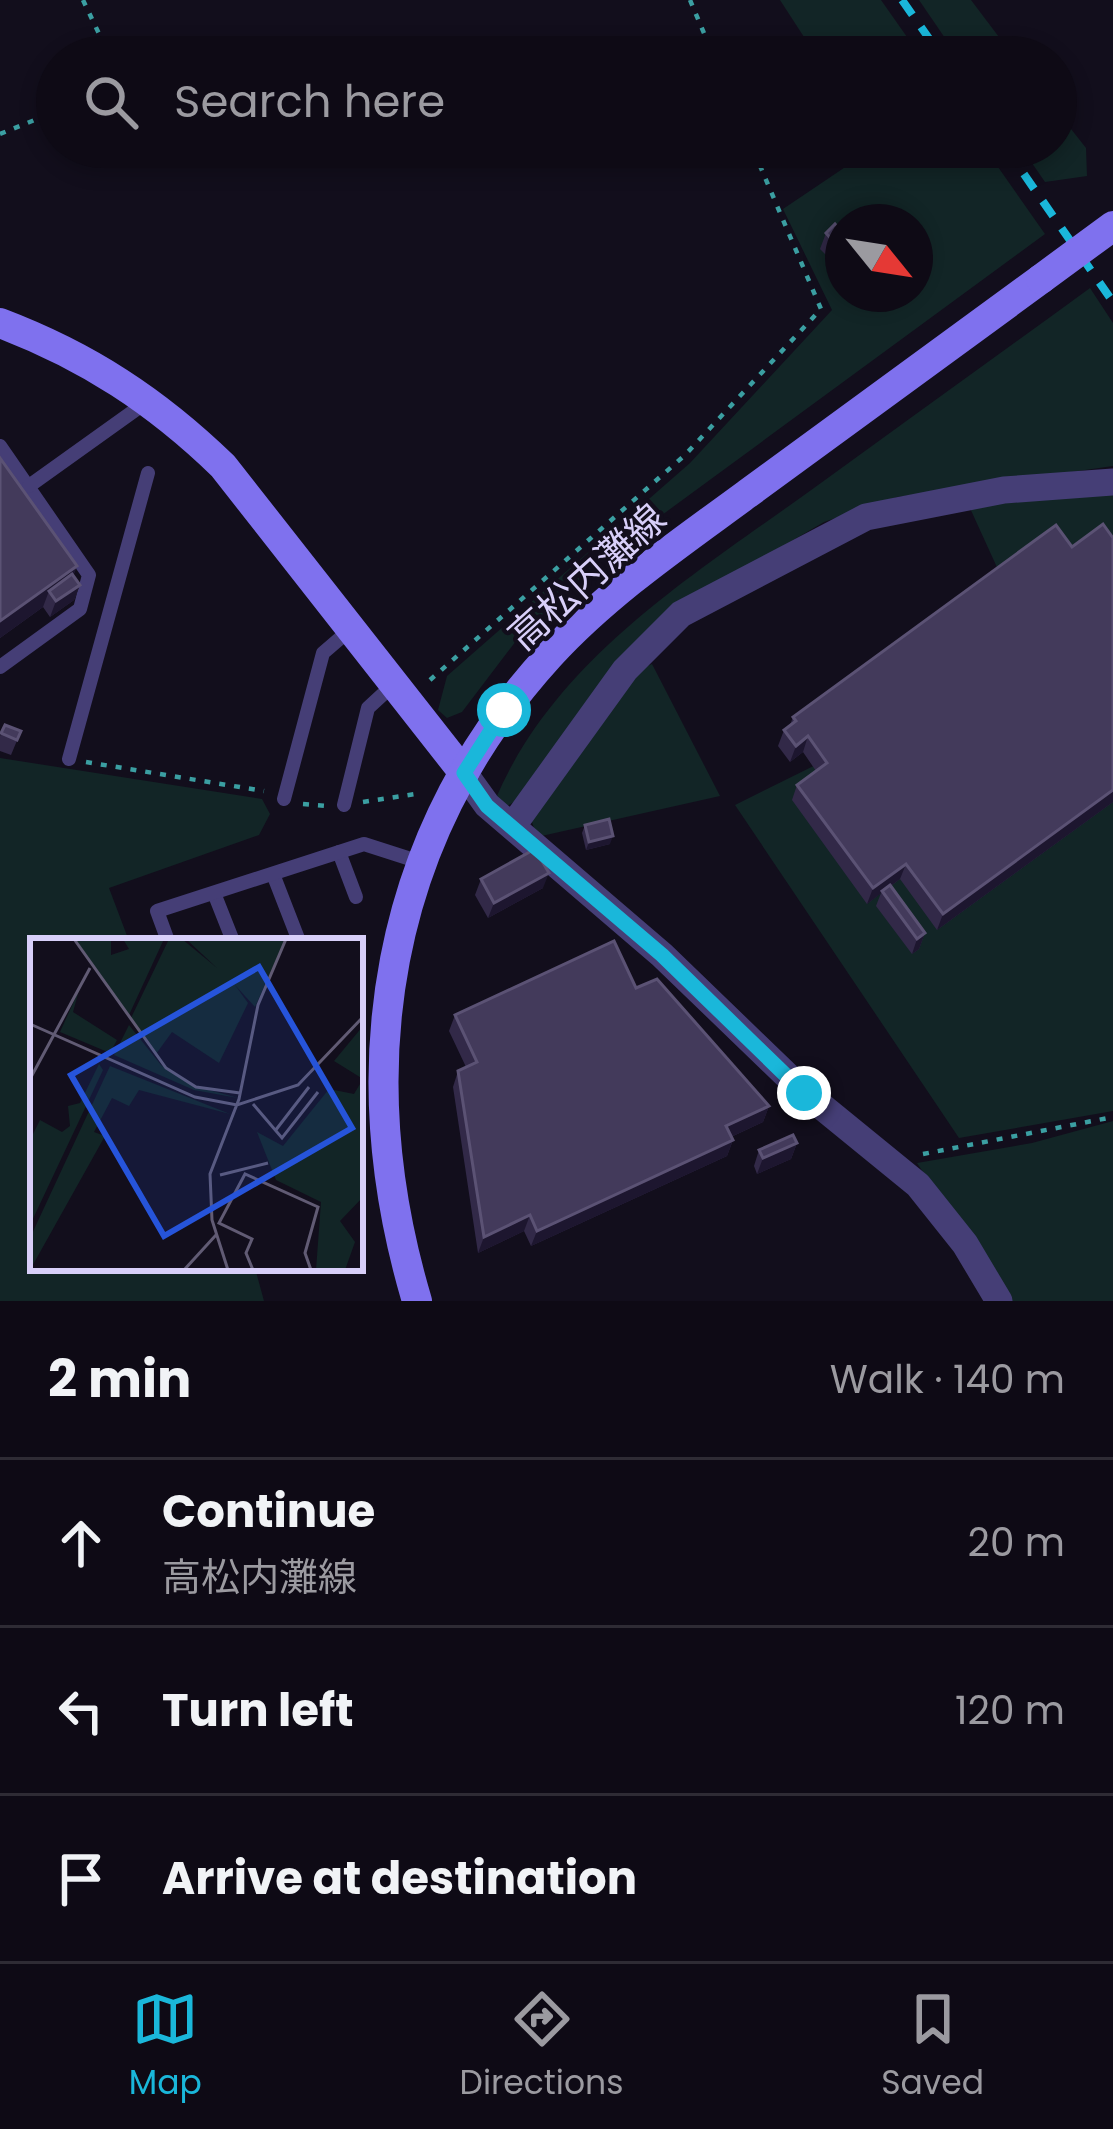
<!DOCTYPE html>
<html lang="en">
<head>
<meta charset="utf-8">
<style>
	:root { --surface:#0e0a15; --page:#17131e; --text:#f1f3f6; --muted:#9b9aa0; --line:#2e2b34; --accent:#1ab7da }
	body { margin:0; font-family:Poppins,"Noto Sans JP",sans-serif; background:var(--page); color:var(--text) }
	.compass { position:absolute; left:825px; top:204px; width:108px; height:108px; border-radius:50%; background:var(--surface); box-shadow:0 6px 18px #0003; rotate:120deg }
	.stop { position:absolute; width:36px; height:36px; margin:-27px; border:9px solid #1ab7da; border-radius:50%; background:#fff }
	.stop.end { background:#1ab7da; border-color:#fff; box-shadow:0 3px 12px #0008 }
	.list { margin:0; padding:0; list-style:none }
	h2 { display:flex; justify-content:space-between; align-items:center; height:156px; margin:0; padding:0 48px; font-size:51px }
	h2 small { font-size:39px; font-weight:400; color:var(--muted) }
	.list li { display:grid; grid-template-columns:78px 1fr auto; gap:36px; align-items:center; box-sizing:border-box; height:168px; padding:0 48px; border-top:3px solid var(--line) }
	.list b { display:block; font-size:45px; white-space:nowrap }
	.list p { margin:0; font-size:39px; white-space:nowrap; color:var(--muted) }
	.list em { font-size:39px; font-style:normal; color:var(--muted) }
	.icon { flex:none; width:66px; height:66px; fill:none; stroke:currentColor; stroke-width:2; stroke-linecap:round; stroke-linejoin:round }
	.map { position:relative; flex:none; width:1113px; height:1301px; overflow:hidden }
	.search { position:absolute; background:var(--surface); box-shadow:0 6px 18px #0003; left:36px; right:36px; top:36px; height:132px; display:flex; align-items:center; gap:30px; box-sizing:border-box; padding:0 42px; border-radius:66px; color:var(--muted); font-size:45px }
	.sheet { height:660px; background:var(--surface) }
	nav { display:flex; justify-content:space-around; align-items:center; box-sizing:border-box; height:168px; border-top:3px solid var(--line); background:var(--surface); font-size:33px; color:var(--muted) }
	nav a { display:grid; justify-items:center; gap:6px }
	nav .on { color:var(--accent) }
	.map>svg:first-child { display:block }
</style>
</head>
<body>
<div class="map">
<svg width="1113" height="1301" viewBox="0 0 1113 1301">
	<rect width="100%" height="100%" fill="#120e1c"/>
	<!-- green -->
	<g fill="#122526" fill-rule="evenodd">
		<path d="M780 0H881L921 57H817Z"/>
		<path d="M919 0H971L1014 57H958Z"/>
		<path d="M1056 110 1086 148 1087 176 1045 182 1021 147H1056Z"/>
		<path d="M875 147H984L1045 234 602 559 519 637 462 712 447 718 438 710 447 676 690 463 832 310 783 209ZM843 222H915V294H843Z"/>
		<path d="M1090 288 1113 323V466L897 497 824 522 701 594 527 794 507 806 496 798C556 658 695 574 814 488 906 421 998 355 1090 288Z"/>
		<path d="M1113 494V1111L959 1138 735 805 1037 655 969 506Z"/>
		<path d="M652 664 720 796 537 837 531 819 625 676Z"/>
		<path d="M0 758 262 799 270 814 259 835 109 888 129 941H33V1268H255L264 1301H0Z"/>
		<path d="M1113 1121V1301H1009L917 1163 1032 1143Z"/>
	</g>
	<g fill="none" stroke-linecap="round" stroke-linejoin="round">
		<!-- path -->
		<g stroke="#3b9fa2" stroke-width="4.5" stroke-dasharray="6 9" stroke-linecap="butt">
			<path d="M83 0 110 57"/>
			<path d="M690 0 714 57"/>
			<path d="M185 57 198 51"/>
			<path d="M0 134 57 111"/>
			<path d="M430 680 685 455 821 309 752 147"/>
			<path d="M86 762 264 791"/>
			<path d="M363 802 422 793"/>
			<path d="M303 804 328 806"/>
			<path d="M923 1154 1113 1117"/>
		</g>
		<!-- lane -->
		<g stroke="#453e76" stroke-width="14">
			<path d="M0 446 89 575 80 609 0 667"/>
			<path d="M29 486 145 403"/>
			<path d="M69 759 148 473"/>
			<path d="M284 799 323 653 352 628"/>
			<path d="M344 805 368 708 394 684"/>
			<path d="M339 852 356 897"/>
			<path d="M273 874 299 941"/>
			<path d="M214 893 233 941"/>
			<path d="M168 941 157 911 364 844 420 862"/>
		</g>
		<!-- street -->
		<g stroke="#453e76" stroke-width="27">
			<path d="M464 773 487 805 662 955 804 1092 918 1185 965 1244 999 1301"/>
			<path d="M514 824 625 670 681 614 866 517 1004 490 1113 482"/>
		</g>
		<!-- secondary -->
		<g stroke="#7f71ee" stroke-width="30">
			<path d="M0 323C87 356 156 401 223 466L464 773"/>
			<path d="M417 1301C348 1069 383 838 550 655 607 593 679 544 747 494 845 422 943 350 1041 279"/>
		</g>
		<!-- rail -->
		<g stroke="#1ab7da" stroke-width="8" stroke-dasharray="18 15" stroke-linecap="butt">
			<path d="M902 0 942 57"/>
			<path d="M1005 147 1113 302"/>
		</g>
		<!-- secondary-bridge -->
		<path stroke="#7f71ee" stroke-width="30" d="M1041 279 1113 226"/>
	</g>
	<!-- wall -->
	<g fill="#322948">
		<path d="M835 224 837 248 827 256 820 249 826 233Z"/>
		<path d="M0 458 77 566 73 576 80 585 74 600 50 617 43 607 0 638Z"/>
		<path d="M1113 538V802L937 930 900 879 891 886 925 933 919 949 912 954 876 906 881 893 867 904 792 800 797 785 816 771 803 752 790 762 778 746 784 730 790 725 793 717 1072 547Z"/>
		<path d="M5 725 21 731 11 755 0 751V736Z"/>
		<path d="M585 825 610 844 586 850 582 833Z"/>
		<path d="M481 879 543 888 488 918 475 895Z"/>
		<path d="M636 988 769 1106 763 1122 731 1137 733 1140 727 1156 531 1246 524 1231 478 1253 453 1087 458 1071 466 1067 449 1031 455 1015Z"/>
		<path d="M797 1143 791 1159 757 1174 754 1166 759 1150Z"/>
	</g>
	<!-- shaded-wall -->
	<g fill="#1d162f">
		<path d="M842 232 837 248 827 256 833 241Z"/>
		<path d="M77 566 68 589 49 591 43 607 0 638V621Z"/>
		<path d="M80 585 74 600 50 617 56 601Z"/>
		<path d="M808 736 803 752 790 762 796 746Z"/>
		<path d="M1113 790V802L937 930 943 914Z"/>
		<path d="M613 836 610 844 586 850 589 842Z"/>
		<path d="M906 864 900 879 867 904 873 888Z"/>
		<path d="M549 873 543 888 488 918 494 903Z"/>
		<path d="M925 933 919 949 912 954 917 939Z"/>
		<path d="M769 1106 763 1122 720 1142 726 1126Z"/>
		<path d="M733 1140 727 1156 531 1246 537 1231Z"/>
		<path d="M797 1143 791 1159 757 1174 763 1158Z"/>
		<path d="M530 1215 524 1231 478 1253 484 1237Z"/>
	</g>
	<!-- building -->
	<g fill="#433a5b" stroke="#5b5274" stroke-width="3">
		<path d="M835 224 842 232 833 241 826 233Z"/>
		<path d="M0 458 77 566 0 621Z"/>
		<path d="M1103 524 1113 538V790L943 914 906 864 873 888 797 785 827 763 808 736 796 746 784 730 796 721 793 717 1056 525 1072 547Z"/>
		<path d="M72 574 80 585 56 601 49 591Z"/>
		<path d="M5 725 21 731 17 740 1 733Z"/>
		<path d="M609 819 613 836 589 842 585 825Z"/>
		<path d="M535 849 549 873 494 903 481 879Z"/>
		<path d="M890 885 925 933 917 939 882 891Z"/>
		<path d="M614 941 636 988 657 979 769 1106 726 1126 733 1140 537 1231 530 1215 484 1237 458 1071 477 1062 455 1015Z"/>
		<path d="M793 1135 797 1143 763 1158 759 1150Z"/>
	</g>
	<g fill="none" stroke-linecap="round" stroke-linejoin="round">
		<!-- route -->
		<path stroke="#1ab7da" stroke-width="15" d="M504 710 464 773 487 806 662 955 804 1093"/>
	</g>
	<g text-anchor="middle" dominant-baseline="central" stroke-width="9" stroke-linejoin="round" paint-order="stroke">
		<!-- street labels -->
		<g font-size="39" fill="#d8cff9" stroke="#120e1c">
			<text transform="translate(587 577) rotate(-42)">高松内灘線</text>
		</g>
	</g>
	<!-- overview -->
	<g transform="translate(30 938)">
		<rect width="333" height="333" fill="#120e1c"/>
		<path d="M45 1H81V17L99 11 93 1H134L99 77ZM139 1H152L187 30 156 1H255L225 69 205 47 218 65 189 125 142 94 126 116 101 80ZM49 52 43 74 87 102 80 115 30 94ZM99 87 131 127 161 147 208 160 164 152 84 117ZM333 88V259L310 283 325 304 315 332H286L291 264 246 242 227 194 253 208 299 151 324 156 333 141 304 123ZM69 126 73 132 0 287V202L10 182 32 194 40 188 38 168 50 165ZM80 128 200 176 109 152 99 168 82 160 64 194 75 198 0 332V300Z" fill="#122526"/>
		<path fill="none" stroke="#615b74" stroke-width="3" d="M44 1 136 130 166 149 210 155M0 86 165 159 207 167 268 147 333 79M0 141 60 30M223 166 252 200 288 154M245 193 279 149M190 237 238 225M154 332 186 297M198 332 182 282 180 236 209 161 228 67 256 1M223 332 216 315 222 301 189 285 215 236 288 269 275 315 281 332"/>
		<path fill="#2654da" fill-opacity="0.15" stroke="#2654da" stroke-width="6" d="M229 29 322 190 134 298 41 137Z"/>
		<rect width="333" height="333" fill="none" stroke="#d8cff9" stroke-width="6"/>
	</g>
</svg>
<svg class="compass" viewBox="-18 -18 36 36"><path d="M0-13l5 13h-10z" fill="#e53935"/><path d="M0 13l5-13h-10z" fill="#9b9aa0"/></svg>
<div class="stop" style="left:504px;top:710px"></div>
<div class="stop end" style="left:804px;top:1093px"></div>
<div class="search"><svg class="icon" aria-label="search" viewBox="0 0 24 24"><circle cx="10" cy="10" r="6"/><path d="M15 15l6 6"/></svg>Search here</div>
</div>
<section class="sheet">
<h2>2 min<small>Walk · 140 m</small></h2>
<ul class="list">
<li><svg class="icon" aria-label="ahead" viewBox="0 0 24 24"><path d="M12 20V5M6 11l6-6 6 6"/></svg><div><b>Continue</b><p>高松内灘線</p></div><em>20 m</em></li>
<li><svg class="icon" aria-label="left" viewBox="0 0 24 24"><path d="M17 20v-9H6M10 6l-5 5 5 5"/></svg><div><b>Turn left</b></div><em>120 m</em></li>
<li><svg class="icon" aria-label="arrive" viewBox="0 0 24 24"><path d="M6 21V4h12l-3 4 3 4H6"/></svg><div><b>Arrive at destination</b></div></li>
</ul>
</section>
<nav>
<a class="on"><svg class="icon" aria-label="map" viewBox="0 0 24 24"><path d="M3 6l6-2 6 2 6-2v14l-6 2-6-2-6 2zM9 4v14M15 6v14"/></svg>Map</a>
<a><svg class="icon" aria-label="directions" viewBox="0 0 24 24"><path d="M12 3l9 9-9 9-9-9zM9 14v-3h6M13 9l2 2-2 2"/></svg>Directions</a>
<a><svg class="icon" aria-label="saved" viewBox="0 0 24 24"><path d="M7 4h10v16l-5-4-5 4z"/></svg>Saved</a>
</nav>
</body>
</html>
